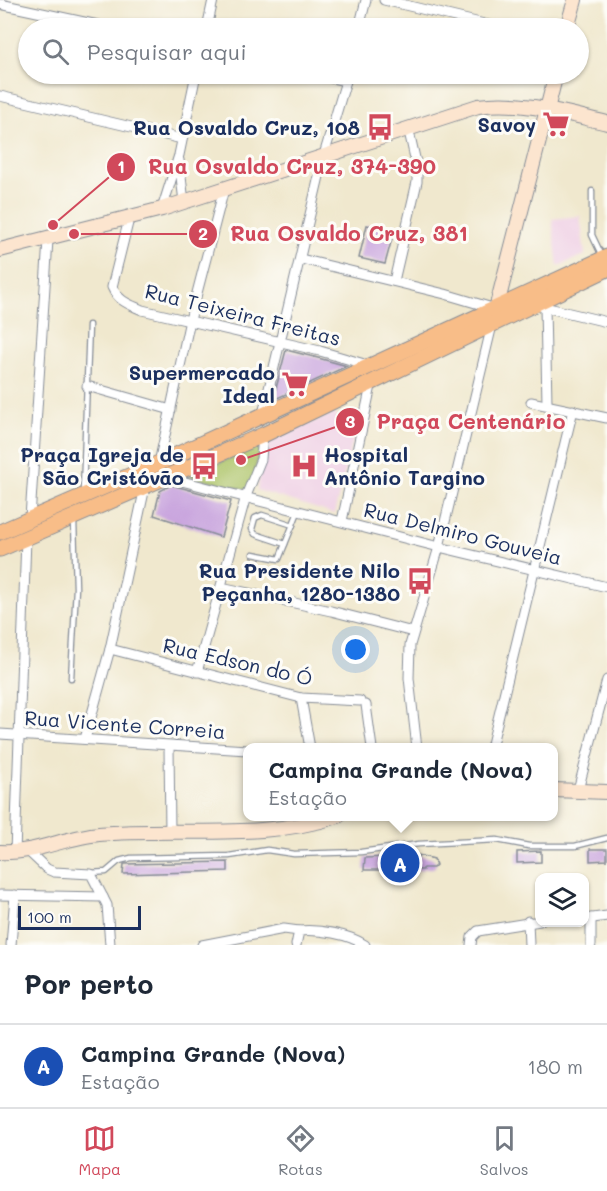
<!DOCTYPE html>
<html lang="pt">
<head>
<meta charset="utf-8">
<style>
	:root { --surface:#fff; --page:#f6f6f7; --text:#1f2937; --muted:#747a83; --line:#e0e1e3; --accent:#d1495b }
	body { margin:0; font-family:Mali,sans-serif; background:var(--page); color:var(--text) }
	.controls { position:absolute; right:18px; bottom:18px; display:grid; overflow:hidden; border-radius:12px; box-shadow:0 2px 4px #0004 }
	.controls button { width:54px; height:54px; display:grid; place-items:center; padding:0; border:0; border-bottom:2px solid var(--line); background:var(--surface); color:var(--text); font:30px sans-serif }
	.scale { position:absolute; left:18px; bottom:15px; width:123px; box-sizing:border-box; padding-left:6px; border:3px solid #1b2f5e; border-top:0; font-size:16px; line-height:21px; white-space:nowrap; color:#1b2f5e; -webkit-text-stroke:4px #fdfcf7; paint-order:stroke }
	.you { position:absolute; left:356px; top:650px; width:21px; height:21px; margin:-15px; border:4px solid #fff; border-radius:50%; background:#1a73e8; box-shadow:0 0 0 9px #1a73e833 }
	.badge { display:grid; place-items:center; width:39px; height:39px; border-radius:50%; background:var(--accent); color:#fff; font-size:20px; font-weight:700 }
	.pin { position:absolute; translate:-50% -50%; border:3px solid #fff; box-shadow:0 2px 6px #0006 }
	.popup { position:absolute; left:243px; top:743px; width:315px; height:78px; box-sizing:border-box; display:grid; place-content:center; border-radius:12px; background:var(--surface); filter:drop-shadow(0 2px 4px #0005); font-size:20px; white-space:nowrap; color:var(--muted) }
	.popup b { font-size:22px; color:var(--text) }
	.popup::after { content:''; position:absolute; left:50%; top:100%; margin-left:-12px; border:12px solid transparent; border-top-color:var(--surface) }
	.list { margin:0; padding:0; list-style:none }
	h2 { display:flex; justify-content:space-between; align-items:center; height:78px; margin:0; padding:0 24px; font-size:26px }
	h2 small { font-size:20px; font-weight:400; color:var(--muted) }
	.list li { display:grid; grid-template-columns:39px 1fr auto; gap:18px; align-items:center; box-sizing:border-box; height:84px; padding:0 24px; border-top:2px solid var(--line) }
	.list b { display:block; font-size:22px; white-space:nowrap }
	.list p { margin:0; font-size:20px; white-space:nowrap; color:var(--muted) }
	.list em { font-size:20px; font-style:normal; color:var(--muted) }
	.icon { flex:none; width:33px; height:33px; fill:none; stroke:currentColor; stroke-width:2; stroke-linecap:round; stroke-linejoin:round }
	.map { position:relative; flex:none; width:607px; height:945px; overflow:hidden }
	.search { position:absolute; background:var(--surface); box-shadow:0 2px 4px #0004; left:18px; right:18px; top:18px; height:66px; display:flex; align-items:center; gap:15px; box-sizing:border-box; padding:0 21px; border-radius:33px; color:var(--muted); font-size:22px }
	.sheet { height:162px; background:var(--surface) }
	nav { display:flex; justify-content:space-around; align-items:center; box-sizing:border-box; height:84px; border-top:2px solid var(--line); background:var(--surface); font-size:16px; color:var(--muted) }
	nav a { display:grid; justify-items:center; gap:3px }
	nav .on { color:var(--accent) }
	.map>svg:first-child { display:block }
</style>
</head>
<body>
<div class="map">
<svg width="607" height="945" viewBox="0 0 607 945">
	<rect width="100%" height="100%" fill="#fdfcf7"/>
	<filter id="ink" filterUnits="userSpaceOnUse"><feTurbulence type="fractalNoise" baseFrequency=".0167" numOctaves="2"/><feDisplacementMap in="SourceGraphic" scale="12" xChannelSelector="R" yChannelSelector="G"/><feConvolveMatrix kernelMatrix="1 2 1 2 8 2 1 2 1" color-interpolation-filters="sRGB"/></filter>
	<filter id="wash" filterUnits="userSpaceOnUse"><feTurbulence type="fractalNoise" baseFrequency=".008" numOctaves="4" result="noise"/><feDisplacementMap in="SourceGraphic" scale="24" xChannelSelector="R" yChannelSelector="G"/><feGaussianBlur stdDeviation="1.35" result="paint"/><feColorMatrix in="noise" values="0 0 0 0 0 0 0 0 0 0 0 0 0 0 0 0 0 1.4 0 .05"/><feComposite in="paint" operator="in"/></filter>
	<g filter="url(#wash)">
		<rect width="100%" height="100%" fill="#f0e8ce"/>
		<!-- built -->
		<g fill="#efd0e5">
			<path d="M580 216 585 255 558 266 552 219Z"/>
			<path d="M334 413 353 440 334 514 257 490 266 442Z"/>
		</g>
		<!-- green -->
		<path fill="#aec56a" stroke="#647a64" stroke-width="1.5" d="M261 444 251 491 189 476Z"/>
		<g id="blocks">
			<!-- building -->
			<g fill="#c9a5de">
				<path d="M367 225 394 231 385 264 359 258Z"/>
				<path d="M286 350 318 358 347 366 273 400Z"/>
				<path d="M171 485 231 501 221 537 154 515 160 491Z"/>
				<path d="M590 849H607V860L590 861Z"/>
				<path d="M541 851V862L517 863V852Z"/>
				<path d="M418 855 434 859 436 865 433 868H423V870H364L365 858 406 856V858H418Z"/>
				<path d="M228 862V871L123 874 124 864Z"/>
			</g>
		</g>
	</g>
	<g filter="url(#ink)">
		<use href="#blocks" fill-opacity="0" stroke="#868c96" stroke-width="1.5"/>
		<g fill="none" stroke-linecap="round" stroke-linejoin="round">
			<defs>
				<g id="lane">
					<path d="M592 191V235L602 256"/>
					<path d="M83 492 89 325"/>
					<path d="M285 544 255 534 252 529 255 518 262 515 293 525"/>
					<path d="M253 554 279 559 298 512"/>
					<path d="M71 678 76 588 74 521"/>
					<path d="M90 873 106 872 119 861 131 858 229 856 267 850 294 854 361 852 419 844 497 840 529 846H575L607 838"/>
				</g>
				<g id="street">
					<path d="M384 0 501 28"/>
					<path d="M0 4 112 28"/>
					<path d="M207 28 213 0"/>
					<path d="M359 28 366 0"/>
					<path d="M313 74 346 81"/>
					<path d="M0 96 182 139"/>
					<path d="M179 160 184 202"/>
					<path d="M162 209 179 155 196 74"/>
					<path d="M129 219 112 287C118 301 129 304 142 310L320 351 371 366"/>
					<path d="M301 259 445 294 496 309"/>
					<path d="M394 281 417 182V167L408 127"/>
					<path d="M540 306 607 322"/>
					<path d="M545 307 547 404"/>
					<path d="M87 386 171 410"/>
					<path d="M531 402 607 418"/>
					<path d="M263 414 324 155 348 74"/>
					<path d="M159 463 190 320 224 189"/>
					<path d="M170 478 439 547 607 587"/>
					<path d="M30 518 48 240"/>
					<path d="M342 521 372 381"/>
					<path d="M221 587 331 611 413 632"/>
					<path d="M110 649 301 698 360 701"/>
					<path d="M197 672 246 496 261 459 263 435"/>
					<path d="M301 698 310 748"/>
					<path d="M366 705 372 748"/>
					<path d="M0 734 247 750"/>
					<path d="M85 739 110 649 145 487"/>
					<path d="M169 746 170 832"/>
					<path d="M417 748 409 678 410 645 439 547 492 325"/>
					<path d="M491 748 573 410"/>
					<path d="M578 790 607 680"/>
					<path d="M29 852 47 869 54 872 91 874 107 905 110 945"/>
					<path d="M15 853 26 538"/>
					<path d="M0 895 103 897"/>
					<path d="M591 918V945"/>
					<path d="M586 919 607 916"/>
					<path d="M528 921 529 945"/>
					<path d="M11 945 15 895"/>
					<path d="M202 945 284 929 299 931"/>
					<path d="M296 945 299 931C318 929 349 934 365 945"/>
					<path d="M471 945 472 937 478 931 540 921"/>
				</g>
				<g id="secondary">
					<path d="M567 28 575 0"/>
					<path d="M0 250 162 209 478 106C522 100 564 113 607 123"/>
					<path d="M496 309 556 74"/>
					<path d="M553 790 607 792"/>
					<path d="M0 852C35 854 65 837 99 834 179 827 261 841 338 816"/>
				</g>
				<g id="primary">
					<path d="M0 532 159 463 607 257"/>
					<path d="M0 549 263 435 607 269"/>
				</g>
			</defs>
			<!-- lane casing -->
			<use href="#lane" stroke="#868c96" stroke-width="7"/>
			<!-- street casing -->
			<use href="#street" stroke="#868c96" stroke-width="11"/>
			<!-- secondary casing -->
			<use href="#secondary" stroke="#868c96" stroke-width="16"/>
			<!-- primary casing -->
			<use href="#primary" stroke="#868c96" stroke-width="17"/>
			<!-- lane -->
			<use href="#lane" stroke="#fff" stroke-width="4.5"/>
			<!-- street -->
			<use href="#street" stroke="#fff" stroke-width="9"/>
			<!-- secondary -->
			<use href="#secondary" stroke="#fce5cf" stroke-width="14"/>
			<!-- primary -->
			<use href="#primary" stroke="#f8bd88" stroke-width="15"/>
		</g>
	</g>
	<!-- icons -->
	<defs>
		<symbol id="supermarket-bare" viewBox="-9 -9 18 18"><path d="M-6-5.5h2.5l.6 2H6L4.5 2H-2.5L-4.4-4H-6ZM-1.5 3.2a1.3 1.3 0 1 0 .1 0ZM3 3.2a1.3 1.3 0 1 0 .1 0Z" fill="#d1495b" stroke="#fdfcf7" stroke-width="2.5" paint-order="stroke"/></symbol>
		<symbol id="bus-bare" viewBox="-9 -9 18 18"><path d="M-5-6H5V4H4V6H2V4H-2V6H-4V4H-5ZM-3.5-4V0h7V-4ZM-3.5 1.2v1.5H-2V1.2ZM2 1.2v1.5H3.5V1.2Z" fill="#d1495b" stroke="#fdfcf7" stroke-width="2.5" paint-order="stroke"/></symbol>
		<symbol id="hospital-bare" viewBox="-9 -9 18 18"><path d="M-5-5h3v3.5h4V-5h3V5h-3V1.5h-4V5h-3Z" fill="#d1495b" stroke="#fdfcf7" stroke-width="2.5" paint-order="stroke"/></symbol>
	</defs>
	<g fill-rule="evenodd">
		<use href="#supermarket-bare" x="537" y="105" width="38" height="38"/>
		<use href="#bus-bare" x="361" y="108" width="38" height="38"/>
		<use href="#supermarket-bare" x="276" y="365" width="38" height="38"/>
		<use href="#bus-bare" x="185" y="447" width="38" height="38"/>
		<use href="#hospital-bare" x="285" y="447" width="38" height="38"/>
		<use href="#bus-bare" x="401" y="562" width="38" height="38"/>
	</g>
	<g text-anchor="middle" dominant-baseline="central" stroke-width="6" stroke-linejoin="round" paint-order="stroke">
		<!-- poi labels -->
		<g font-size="20" font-weight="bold" fill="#1b2f5e" stroke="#fdfcf7" text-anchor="end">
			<text x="536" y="124">Savoy</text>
			<text x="360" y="127">Rua Osvaldo Cruz, 108</text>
			<text x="275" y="372">Supermercado<tspan x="275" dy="23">Ideal</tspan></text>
			<text x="184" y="454">Praça Igreja de<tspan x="184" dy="23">São Cristóvão</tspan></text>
			<text x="324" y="454" text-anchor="start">Hospital<tspan x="324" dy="23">Antônio Targino</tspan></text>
			<text x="400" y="570">Rua Presidente Nilo<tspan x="400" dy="23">Peçanha, 1280-1380</tspan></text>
		</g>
		<!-- street labels -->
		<g font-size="20" fill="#1b2f5e" stroke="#fdfcf7">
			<text transform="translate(243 314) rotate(14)">Rua Teixeira Freitas</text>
			<text transform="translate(463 533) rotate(14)">Rua Delmiro Gouveia</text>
			<text transform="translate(238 661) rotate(13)">Rua Edson do Ó</text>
			<text transform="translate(125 724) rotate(4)">Rua Vicente Correia</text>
		</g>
	</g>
	<!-- callouts -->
	<path fill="none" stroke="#d1495b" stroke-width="2" d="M53 225L121 167M74 234L203 234M241 460L350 422"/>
	<g fill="#d1495b" stroke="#fdfcf7" stroke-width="2">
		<circle cx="53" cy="225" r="6"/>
		<circle cx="74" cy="234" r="6"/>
		<circle cx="241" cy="460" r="6"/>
		<circle cx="121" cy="167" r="15"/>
		<circle cx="203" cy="234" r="15"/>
		<circle cx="350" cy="422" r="15"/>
	</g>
	<g font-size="18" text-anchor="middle" font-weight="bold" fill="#fff">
		<text x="121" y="173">1</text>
		<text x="203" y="240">2</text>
		<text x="350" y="428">3</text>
	</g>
	<g font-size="21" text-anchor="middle" font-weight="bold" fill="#d1495b" stroke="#fdfcf7" stroke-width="6" stroke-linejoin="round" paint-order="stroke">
		<text x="292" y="174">Rua Osvaldo Cruz, 374-390</text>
		<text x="349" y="241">Rua Osvaldo Cruz, 381</text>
		<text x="471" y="429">Praça Centenário</text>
	</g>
</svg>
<div class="controls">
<button><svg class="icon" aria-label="layers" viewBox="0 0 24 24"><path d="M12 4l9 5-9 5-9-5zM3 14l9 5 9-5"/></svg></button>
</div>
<div class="scale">100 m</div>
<div class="you"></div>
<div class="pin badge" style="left:400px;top:863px;background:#1a4fb4">A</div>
<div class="popup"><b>Campina Grande (Nova)</b>Estação</div>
<div class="search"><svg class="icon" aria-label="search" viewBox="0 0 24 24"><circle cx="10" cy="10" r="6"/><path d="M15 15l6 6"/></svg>Pesquisar aqui</div>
</div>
<section class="sheet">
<h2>Por perto<small></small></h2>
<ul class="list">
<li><span class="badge" style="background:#1a4fb4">A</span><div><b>Campina Grande (Nova)</b><p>Estação</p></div><em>180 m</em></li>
</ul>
</section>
<nav>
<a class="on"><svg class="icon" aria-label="map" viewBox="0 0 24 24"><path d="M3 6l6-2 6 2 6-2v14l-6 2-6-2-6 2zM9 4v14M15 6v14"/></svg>Mapa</a>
<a><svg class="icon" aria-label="directions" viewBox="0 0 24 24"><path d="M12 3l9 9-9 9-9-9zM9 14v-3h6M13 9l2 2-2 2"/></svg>Rotas</a>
<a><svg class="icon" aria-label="saved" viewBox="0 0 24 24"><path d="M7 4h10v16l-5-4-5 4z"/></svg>Salvos</a>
</nav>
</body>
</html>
